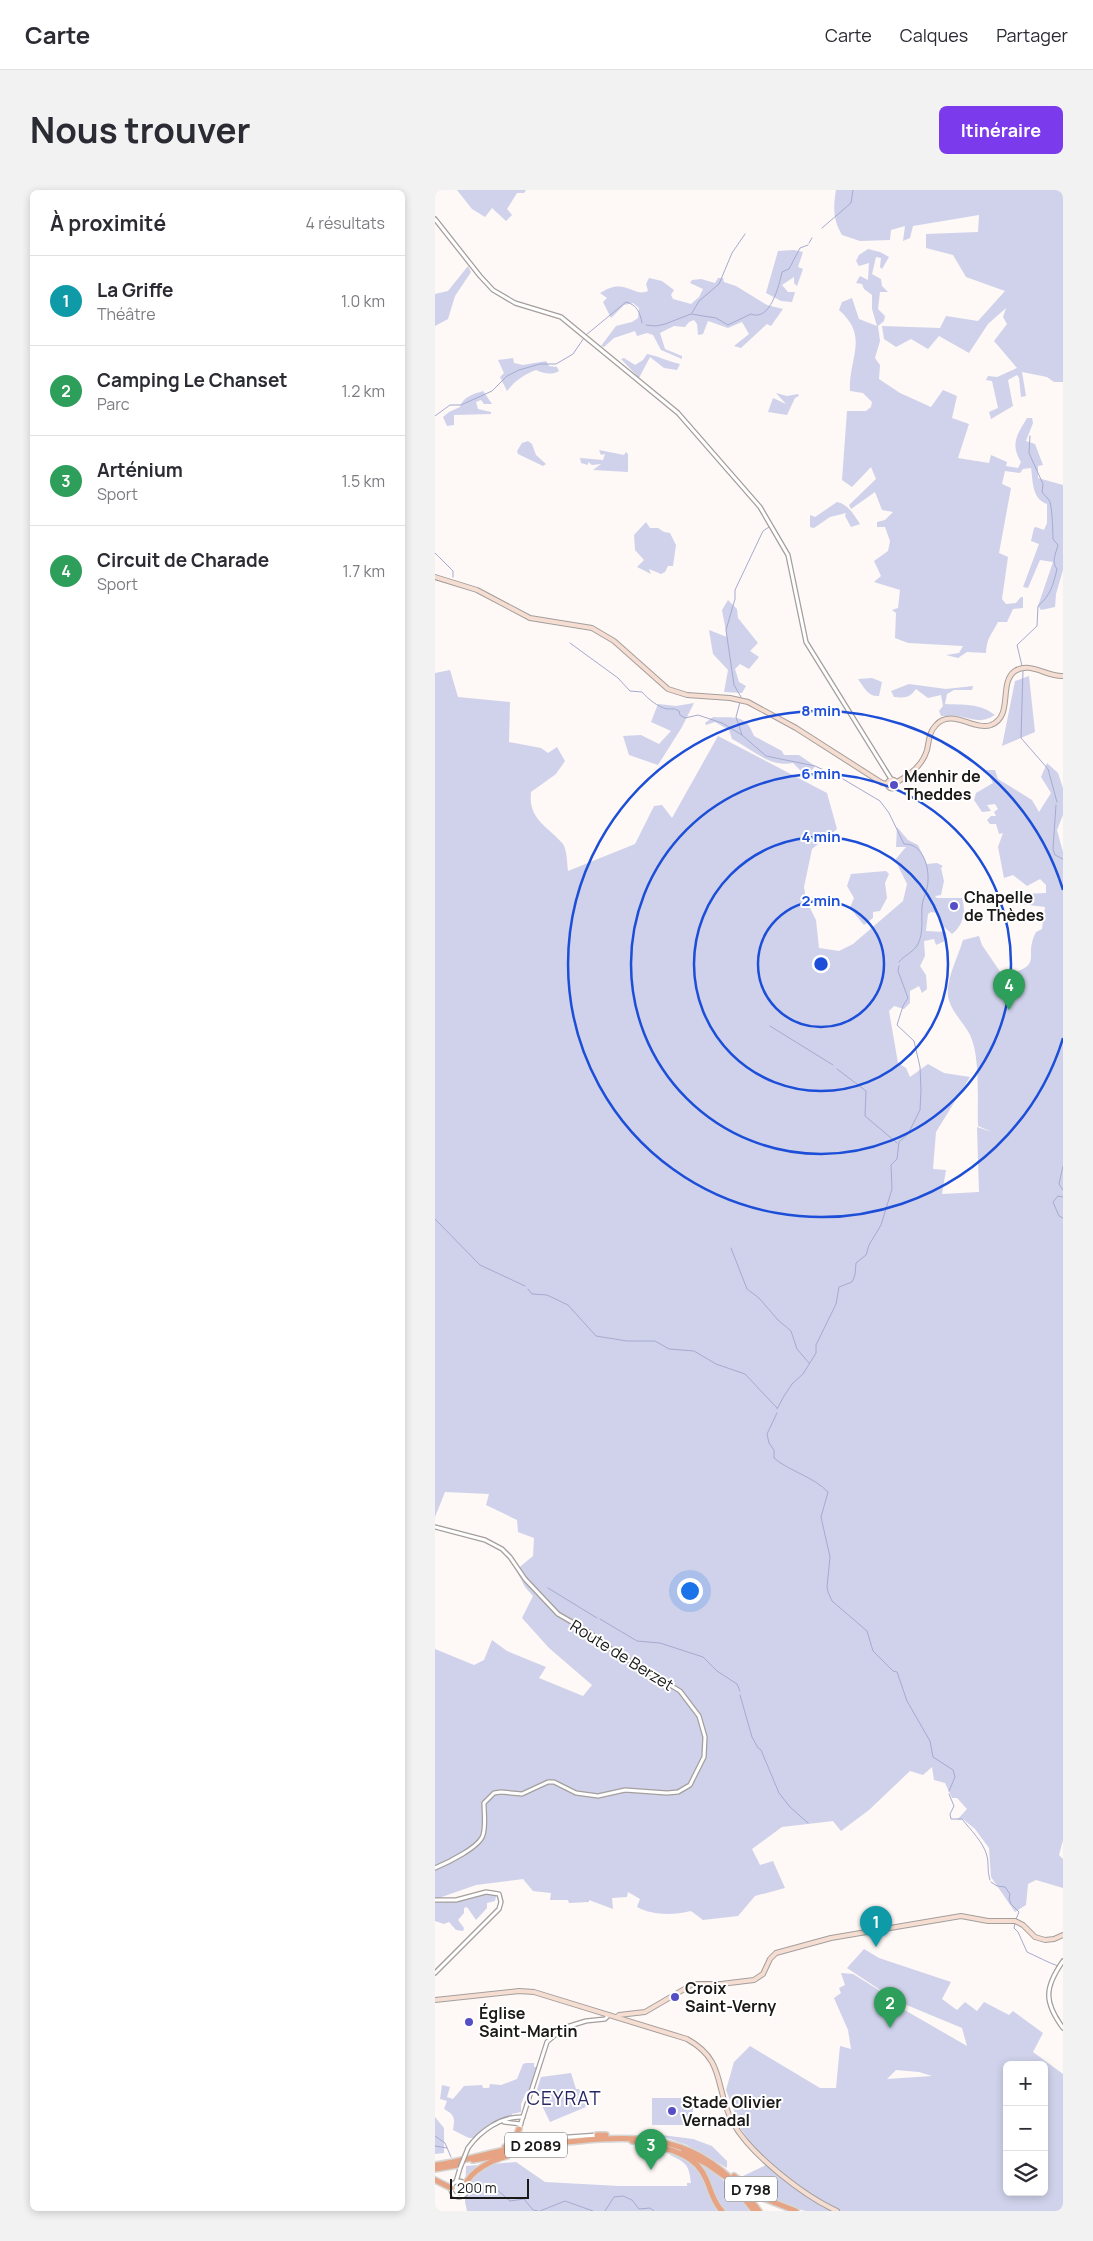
<!DOCTYPE html>
<html lang="fr">
<head>
<meta charset="utf-8">
<style>
	:root { --surface:#fff; --page:#f2f2f3; --text:#2b2b33; --muted:#7c7c81; --line:#e1e1e2; --accent:#7c3aed }
	body { margin:0; font-family:Manrope,sans-serif; background:var(--page); color:var(--text) }
	.controls { position:absolute; right:15px; bottom:15px; display:grid; overflow:hidden; border-radius:8px; box-shadow:0 2px 8px #0003 }
	.controls button { width:45px; height:45px; display:grid; place-items:center; padding:0; border:0; border-bottom:1px solid var(--line); background:var(--surface); color:var(--text); font:25px sans-serif }
	.scale { position:absolute; left:15px; bottom:12px; width:79px; box-sizing:border-box; padding-left:5px; border:2px solid #1a1918; border-top:0; font-size:14px; line-height:18px; white-space:nowrap; color:#1a1918; -webkit-text-stroke:4px #fff; paint-order:stroke }
	.you { position:absolute; left:254px; top:1400px; width:18px; height:18px; margin:-12px; border:4px solid #fff; border-radius:50%; background:#1a73e8; box-shadow:0 0 0 8px #1a73e833 }
	.badge { display:grid; place-items:center; width:32px; height:32px; border-radius:50%; background:var(--accent); color:#fff; font-size:16px; font-weight:700 }
	.pin { position:absolute; translate:-50% -41px; filter:drop-shadow(0 1px 2px #0008) }
	.pin::after { content:''; position:absolute; top:26px; width:18px; height:15px; background:inherit; clip-path:polygon(0 0,100% 0,50% 100%) }
	.list { margin:0; padding:0; list-style:none }
	h2 { display:flex; justify-content:space-between; align-items:center; height:65px; margin:0; padding:0 20px; font-size:21px }
	h2 small { font-size:16px; font-weight:400; color:var(--muted) }
	.list li { display:grid; grid-template-columns:32px 1fr auto; gap:15px; align-items:center; box-sizing:border-box; height:90px; padding:0 20px; border-top:1px solid var(--line) }
	.list b { display:block; font-size:19px; white-space:nowrap }
	.list p { margin:0; font-size:16px; white-space:nowrap; color:var(--muted) }
	.list em { font-size:16px; font-style:normal; color:var(--muted) }
	.icon { flex:none; width:28px; height:28px; fill:none; stroke:currentColor; stroke-width:2; stroke-linecap:round; stroke-linejoin:round }
	.map { position:relative; flex:none; width:628px; height:2021px; overflow:hidden; border-radius:8px }
	header { display:flex; align-items:center; gap:30px; box-sizing:border-box; height:70px; padding:0 25px; background:var(--surface); border-bottom:1px solid var(--line) }
	header strong { font-size:24px }
	nav { display:flex; gap:28px; margin-inline-start:auto; font-size:18px }
	.intro { display:flex; align-items:center; justify-content:space-between; box-sizing:border-box; height:120px; padding:0 30px }
	h1 { margin:0; font-size:35px }
	.button { padding:12px 22px; border-radius:8px; background:var(--accent); color:#fff; font-size:18px; font-weight:700 }
	main { display:flex; gap:30px; padding:0 30px }
	aside { flex:1; background:var(--surface); border-radius:8px; box-shadow:0 2px 8px #0003 }
	.map>svg:first-child { display:block }
</style>
</head>
<body>
<header>
<strong>Carte</strong>
<nav><a>Carte</a><a>Calques</a><a>Partager</a></nav>
</header>
<div class="intro"><h1>Nous trouver</h1><a class="button">Itinéraire</a></div>
<main>
<aside>
<h2>À proximité<small>4 résultats</small></h2>
<ul class="list">
<li><span class="badge" style="background:#0f9aa8">1</span><div><b>La Griffe</b><p>Théâtre</p></div><em>1.0 km</em></li>
<li><span class="badge" style="background:#2e9e5b">2</span><div><b>Camping Le Chanset</b><p>Parc</p></div><em>1.2 km</em></li>
<li><span class="badge" style="background:#2e9e5b">3</span><div><b>Arténium</b><p>Sport</p></div><em>1.5 km</em></li>
<li><span class="badge" style="background:#2e9e5b">4</span><div><b>Circuit de Charade</b><p>Sport</p></div><em>1.7 km</em></li>
</ul>
</aside>
<div class="map">
<svg width="628" height="2021" viewBox="0 0 628 2021">
	<rect width="100%" height="100%" fill="#fef8f6"/>
	<!-- green -->
	<g fill="#cfd2ea" fill-rule="evenodd">
		<path d="M22 0H91L89 3H82L72 19 77 25 71 31 57 18 50 27 37 19Z"/>
		<path d="M401 0H628V192H619L612 187 587 182 591 206 586 207 584 188 582 185 573 190 578 216 556 229 554 222 563 218 557 191 551 190 553 186 562 187 582 178 559 151 572 134 568 127 571 118 553 134 534 163 504 146 493 159 476 149 461 157 449 149 447 136 505 138 511 126 543 131 570 101 531 87 518 65 491 58V44L543 42 544 25 478 36 475 48 468 51 470 36 456 40 455 50 425 51 407 45C398 30 398 17 401 0Z"/>
		<path d="M433 59 445 62 454 67 447 79 445 77 446 68 441 67 437 84 446 89 447 96 453 102H445L443 119 450 126 449 131 443 136 445 151 440 168 445 175 444 189 465 203 496 217 508 200 522 206 517 228 534 234 523 268 554 273 556 265 572 272 571 276 583 278 586 272C575 254 582 245 592 228H597L598 233 591 251 600 254 608 275 603 276V288L628 295V380L621 404 620 417 606 420 603 416 618 372 605 370 593 398 588 397 604 354 596 351 599 338 601 337 609 340 612 333V314C597 309 598 292 596 278L588 279 585 283 570 281 567 294 576 298 564 363 573 367 567 409 571 414 581 413 586 407H588V418L578 419 572 432H563C556 446 552 447 551 463L532 462 523 468 511 465 524 463 528 456 473 453 460 448 461 423 457 420 463 418 465 400 439 392 446 386 439 371 453 361 455 351 450 337H442V332L450 330 458 322 447 320 440 302 416 319 414 315 441 289 436 277 417 297 407 290 412 221H431L436 217 437 212 428 203 415 201C413 169 435 147 404 120L407 112 417 108 424 129 442 136 437 119V105L429 99 427 94 421 93 425 86 433 90 434 73 424 76 421 71 424 65Z"/>
		<path d="M359 60 368 62 363 77 368 79 362 96 359 93V87L347 95 353 102H360L357 112 346 111 331 103 343 61Z"/>
		<path d="M33 76 36 82 20 106 13 129 0 136V104L13 101Z"/>
		<path d="M214 88 227 91 239 100 236 105 238 109 256 114 264 107 268 99 255 93 257 90 266 89 280 93 283 88H288L289 92 301 96 332 115 348 119 336 136 332 134 306 158 299 156 314 144 307 132 293 138 273 131 268 144 263 145 262 134 259 130 254 132 250 137 239 136 225 143 230 159 247 166V169L226 160 218 145 212 143 202 146 200 141 179 148 169 157 166 156 181 136 197 132 203 128 204 118 198 113 189 115 176 128 168 112 172 108 165 103C191 86 198 108 213 101L211 94Z"/>
		<path d="M212 164C220 165 235 172 245 174L242 180 229 178 215 167 204 188 186 169 189 168 200 175 208 170Z"/>
		<path d="M78 168 79 173 88 175 111 171 114 176 122 177 124 181C117 185 109 184 101 180 88 185 81 190 72 201L65 187 69 183 63 170Z"/>
		<path d="M48 201 57 214H49L46 210 41 212 43 219 56 222V224L19 225V235L12 236 8 227 14 222 25 217C28 207 38 204 48 201Z"/>
		<path d="M341 203 352 206 363 204 364 206 360 208 352 225 333 222 338 208 351 214Z"/>
		<path d="M93 251 97 254 101 265 111 274 108 276 83 264 82 261 87 253Z"/>
		<path d="M164 260 189 265 191 262 193 264V282L158 280 166 274 157 275 153 272V275L146 273 145 268 168 270 170 264 166 265Z"/>
		<path d="M402 312C413 314 419 325 425 334L416 337 410 326 411 323 395 327 379 338 375 337V325L380 327Z"/>
		<path d="M211 332 215 338H223L229 342 235 343 241 355 238 376H233L230 382 226 384 214 379 216 384 202 377 209 370 200 360 199 345Z"/>
		<path d="M293 410 302 419 303 428 323 453 315 461 324 467 314 479 305 474 300 479 304 492 311 496 307 503 289 502 293 480 278 464 274 440 292 447 287 420Z"/>
		<path d="M15 480 23 507 75 512 74 552 106 558 113 563 122 557 130 571 121 584 96 602C93 630 113 636 128 654 132 660 132 673 133 681L200 654 219 616 227 615 237 628 283 546 392 603 402 639 377 659 369 697 371 710 381 730 384 758 404 761 418 754 468 711 472 694 460 670 471 657H461L462 637 473 650 483 655 492 674 502 673 508 676 506 678 509 691 506 705 500 706 502 708H527C531 722 529 734 517 744L508 736 503 723 496 722 493 724 491 741 511 742 512 750 501 755 499 749 489 751 490 766 485 776 491 785 492 799 487 803 484 796 475 801V813L469 819 459 816 454 821 463 873 471 878 475 887 493 874 509 883 535 887 501 942 498 979 511 980 507 1004 544 1002 542 937 557 942 543 936C542 910 546 865 534 843 528 832 515 820 513 806 511 789 523 767 528 750L544 746 547 755 568 786C612 774 587 769 601 742L607 739 610 717 586 714 587 704 611 703V695L605 689 592 696 578 685 569 688 563 657 568 643 564 644 561 634H555L552 630 556 626H561L559 622 563 619 560 614 552 615 556 621 547 622 539 610 541 603 558 593 551 580H560L563 589 597 610 604 622 616 603 606 587 612 573 623 583 628 598V625L622 640 628 662V1650L624 1665 628 1669V1698L601 1690 593 1694 591 1715 580 1722 556 1687 554 1658 540 1639 528 1629 522 1630 532 1619 522 1608H517L510 1593 499 1590 497 1577 488 1585 475 1581 434 1620 406 1641 398 1631 347 1637 317 1659 325 1675 338 1671 350 1698 320 1706 303 1726 268 1730 256 1721C238 1725 219 1726 202 1717L205 1709 193 1702 192 1707 177 1708 178 1719 154 1710V1712L134 1713 133 1710H115L116 1703 98 1701 88 1689 41 1695 1 1709 21 1710 51 1702 62 1703 60 1711 52 1713V1718L41 1730 32 1717 29 1718V1723L23 1730 29 1738 28 1741 21 1740 14 1732 9 1734 0 1731V1459L39 1475 49 1470 57 1450 72 1461 111 1477 104 1488 148 1506 157 1495 114 1458 87 1428 98 1406 90 1397 81 1380 98 1366 99 1348 83 1342 82 1330 51 1315 54 1304 10 1302 0 1327V483Z"/>
		<path d="M594 486 600 542 567 556 580 491Z"/>
		<path d="M437 488 447 492 444 506C433 507 429 497 423 489Z"/>
		<path d="M474 494 511 499 538 496 537 500H519L512 504 510 514C529 515 544 513 560 525 546 533 542 530 528 527 521 525 513 526 506 526L504 521 508 516 506 505 493 508 481 499C474 508 471 508 459 507L456 501Z"/>
		<path d="M259 513 247 537 223 575 194 565 188 546 206 545 224 554 236 541 216 532 223 514 241 516Z"/>
		<path d="M278 527C298 528 311 523 319 546L347 561 349 565H364L380 576 374 584 372 577 366 581 358 573C335 578 317 559 297 549L294 540 280 532 271 535 270 533Z"/>
		<path d="M451 681 454 684 450 693 452 708 445 721 438 722V728L429 735 415 718 419 708 412 696 416 684Z"/>
		<path d="M429 1759 444 1768 516 1792 507 1809 522 1820 530 1812 542 1821 549 1812 574 1825 578 1821 608 1843 598 1862 628 1884V2021H371C345 2015 327 2003 306 1987L331 1975 306 1939 291 1900 299 1872 315 1856 385 1898H401L405 1856 416 1859 413 1840 399 1808 406 1803 404 1798 410 1795 406 1783 418 1784 447 1802 461 1815 532 1856 527 1838 462 1811 412 1778ZM572 1875H609V2002H572ZM461 1880 484 1882 497 1886 452 1889Z"/>
		<path d="M91 1873H99V1877H102L95 1900 91 1902 86 1914V1922L77 1924V1927L49 1938 39 1948H34L18 1940C20 1928 20 1925 9 1919L12 1911 5 1909 7 1895 15 1897 12 1907 18 1909 29 1896 47 1895 48 1898H54L55 1894 66 1895 82 1889 88 1874Z"/>
		<path d="M136 1883 141 1899H144L151 1917 115 1932 101 1903 106 1887Z"/>
		<rect x="217" y="1908" width="41" height="27"/>
		<path d="M0 1927 9 1938V1963L0 1964Z"/>
		<path d="M211 1943 258 1949 277 1956 292 1971V1978L252 1955 232 1948 212 1946Z"/>
		<path d="M213 1956 242 1963 261 1976 280 2016 285 2021H32L30 2012 31 1976 81 1972 110 1992 184 1996H252V1993H256C254 1975 252 1973 235 1965L236 1963 214 1958Z"/>
		<path d="M262 1971C284 1985 301 2000 315 2021H290L287 2019Z"/>
	</g>
	<g fill="none" stroke-linecap="round" stroke-linejoin="round">
		<!-- stream -->
		<g stroke="#a6aad0" stroke-width="1">
			<path d="M387 38 416 13 418 0"/>
			<path d="M374 53 377 48"/>
			<path d="M257 123 264 111 284 94 297 63 310 44"/>
			<path d="M211 135 221 136 230 134 256 124 281 128 293 135 316 124C335 132 344 96 347 82L354 79 365 58 373 55"/>
			<path d="M151 145 191 112C202 115 205 122 207 133"/>
			<path d="M0 226 15 215H26L57 201 72 186 84 180 105 174H121L138 164 149 148"/>
			<path d="M0 363 18 381V387"/>
			<path d="M135 453 183 488 195 501 207 502C213 509 223 517 232 519 237 519 239 518 244 521L245 525 250 528 263 525 287 533 307 545 331 566 380 576 404 587"/>
			<path d="M587 476 582 455 602 436 603 416C616 405 618 395 622 379 616 372 621 363 623 355L618 349C618 342 617 318 615 312 614 309 609 305 607 302L608 294 594 263 595 246"/>
			<path d="M588 480 586 548 613 579 622 612"/>
			<path d="M306 507 299 495 291 440 300 409V400L328 341 334 337"/>
			<path d="M305 512 301 527 307 545"/>
			<path d="M408 589 445 611 454 623 469 654C489 653 496 681 492 698 491 705 487 710 487 717 486 730 489 741 483 754 478 763 468 766 464 772"/>
			<path d="M621 615 618 659 620 665 628 669"/>
			<path d="M335 836 398 875"/>
			<path d="M402 879 431 901 430 926 462 953"/>
			<path d="M628 976 624 994 628 1000"/>
			<path d="M628 1007 623 1006 618 1012 624 1026 628 1028"/>
			<path d="M0 1029 45 1075 90 1096"/>
			<path d="M296 1058 312 1099 324 1108 343 1130 356 1141 362 1159 374 1173"/>
			<path d="M93 1099 97 1104 112 1105 133 1115 161 1146 192 1151H220L234 1159 259 1161 281 1174 310 1184 342 1218"/>
			<path d="M342 1219 349 1206 357 1194 368 1184 381 1163V1155L401 1114 404 1097 417 1092 420 1085 421 1073 431 1065 434 1055 446 1035 457 999 456 975 462 969 464 952 473 944 485 920 486 900 485 877 479 851 462 835 468 816 473 808 463 781 464 776"/>
			<path d="M342 1223 332 1244 334 1253 339 1260V1268C354 1281 379 1287 393 1302L386 1327 395 1367 392 1397 393 1402 397 1411 432 1441 438 1461 458 1481 462 1482 472 1511 495 1551 498 1567 518 1580 520 1587 514 1601"/>
			<path d="M113 1398 162 1428"/>
			<path d="M165 1429 202 1451 225 1453 268 1467 282 1481 302 1494 305 1501"/>
			<path d="M305 1505 317 1547 323 1558 326 1560 344 1603 355 1617 373 1633"/>
			<path d="M514 1604 519 1616 515 1624 516 1629H527C535 1639 549 1653 552 1666 554 1674 552 1681 555 1690"/>
			<path d="M556 1692 562 1696 570 1697 575 1704 574 1709 576 1714 584 1722 581 1729"/>
			<path d="M580 1733 579 1738 583 1742 592 1762C603 1767 612 1772 623 1776"/>
			<path d="M0 1946 10 1953 16 1967"/>
			<path d="M0 1956 12 1958"/>
			<path d="M59 1997 75 2011 89 2009 98 2020 103 2021"/>
			<path d="M105 2021 130 2011 158 2021"/>
			<path d="M170 2021 179 2007 188 2006 197 2010 204 2019 215 2018 219 2021"/>
		</g>
		<defs>
			<g id="tertiary">
				<path d="M0 29 45 86 58 100 80 113 126 127 243 223 325 317 353 365 371 452 456 589"/>
				<path d="M0 1337 50 1350 67 1359 75 1367 90 1389 123 1424 154 1442 181 1463 245 1501 264 1526 270 1547 269 1567 255 1595 243 1602 232 1603 190 1600 163 1606 141 1603 119 1592H113L87 1604 66 1602 59 1603 49 1613C49 1623 51 1635 48 1645 45 1657 12 1673 0 1678"/>
				<path d="M0 1710H21L51 1702 64 1704 66 1712 64 1719 0 1783"/>
				<path d="M628 1771C609 1798 609 1812 628 1838"/>
				<path d="M69 1932 86 1934"/>
				<path d="M162 1945 90 1950 85 1947 84 1939 112 1852 128 1838 151 1831 170 1829 174 1825"/>
				<path d="M33 1958C45 1941 66 1926 88 1927"/>
				<circle cx="24" cy="1999" r="8"/>
				<path d="M21 1992 25 1978"/>
			</g>
			<g id="secondary">
				<path d="M0 387 42 400 95 428 157 438 179 451 233 499 252 505 295 508 313 512 361 538 447 593 453 594"/>
				<circle cx="457" cy="594" r="4.5"/>
				<path d="M462 592C475 585 488 574 492 560 494 551 494 542 501 535 517 518 539 541 556 535 579 526 563 493 580 481 595 471 612 487 628 486"/>
				<path d="M0 1810 84 1801 99 1802 252 1849C292 1871 279 1899 298 1933 316 1965 369 2006 402 2021"/>
				<path d="M182 1827 184 1825 210 1822 258 1794H286L319 1790 328 1784 335 1769 341 1763 396 1748 526 1726 553 1731H580L588 1735 600 1747 610 1750 619 1749 628 1745"/>
			</g>
			<g id="trunk">
				<path d="M162 1945H171"/>
				<path d="M197 1951 218 1953"/>
				<path d="M79 1952 90 1950"/>
				<path d="M217 1953 219 1956C240 1960 262 1967 271 1989 276 2000 278 2012 287 2021"/>
				<path d="M70 1957 79 1952 84 1939"/>
				<path d="M248 1962 272 1974 292 1988"/>
				<path d="M38 1970 114 1957"/>
				<path d="M0 1975C25 1972 50 1964 75 1959 97 1954 120 1953 143 1951 224 1943 274 1952 324 2021"/>
				<path d="M0 1979 23 1975"/>
				<path d="M299 1986 328 2008 361 2021"/>
				<path d="M0 1990 16 1998"/>
				<path d="M298 1994 319 2021"/>
				<path d="M30 1995C37 1980 57 1970 72 1966"/>
			</g>
		</defs>
		<!-- tertiary casing -->
		<use href="#tertiary" stroke="#a49f9c" stroke-width="5.5"/>
		<!-- secondary casing -->
		<use href="#secondary" stroke="#a49f9c" stroke-width="6"/>
		<!-- trunk casing -->
		<use href="#trunk" stroke="#d6d6d5" stroke-width="8"/>
		<!-- tertiary -->
		<use href="#tertiary" stroke="#fff" stroke-width="3"/>
		<!-- secondary -->
		<use href="#secondary" stroke="#f6ddd1" stroke-width="4"/>
		<!-- trunk -->
		<use href="#trunk" stroke="#e6a484" stroke-width="5"/>
		<defs>
			<path id="tertiary-bridge" d="M25 1978 33 1958"/>
		</defs>
		<!-- tertiary-bridge casing -->
		<use href="#tertiary-bridge" stroke="#a49f9c" stroke-width="5.5" stroke-linecap="butt"/>
		<!-- tertiary-bridge -->
		<use href="#tertiary-bridge" stroke="#fff" stroke-width="3"/>
	</g>
	<!-- distance rings -->
	<g fill="none" stroke="#1d4ed8" stroke-width="2.5">
		<circle cx="386" cy="774" r="63"/>
		<circle cx="386" cy="774" r="127"/>
		<circle cx="386" cy="774" r="190"/>
		<path d="M628 848A253 253 0 1 1 628 700"/>
	</g>
	<!-- markers -->
	<g fill="#554ec5" stroke="#fff" stroke-width="2">
		<circle cx="459" cy="595" r="5"/>
		<circle cx="519" cy="716" r="5"/>
		<circle cx="240" cy="1807" r="5"/>
		<circle cx="34" cy="1832" r="5"/>
		<circle cx="237" cy="1921" r="5"/>
	</g>
	<g text-anchor="middle" dominant-baseline="central" stroke-width="4" stroke-linejoin="round" paint-order="stroke">
		<!-- shield labels -->
		<g fill="#fff" stroke="#5f5e5d" stroke-width="1">
			<rect x="70" y="1942.5" width="62" height="25" rx="4"/>
			<rect x="290" y="1986.5" width="52" height="25" rx="4"/>
		</g>
		<g font-size="15" font-weight="bold" fill="#1a1918">
			<text x="101" y="1955">D 2089</text>
			<text x="316" y="1999">D 798</text>
		</g>
		<!-- poi labels -->
		<g font-size="16" font-weight="bold" fill="#1a1918" stroke="#fff" text-anchor="start">
			<text x="469" y="586">Menhir de<tspan x="469" dy="18">Theddes</tspan></text>
			<text x="529" y="707">Chapelle<tspan x="529" dy="18">de Thèdes</tspan></text>
			<text x="250" y="1798">Croix<tspan x="250" dy="18">Saint-Verny</tspan></text>
			<text x="44" y="1823">Église<tspan x="44" dy="18">Saint-Martin</tspan></text>
			<text x="247" y="1912">Stade Olivier<tspan x="247" dy="18">Vernadal</tspan></text>
		</g>
		<!-- street labels -->
		<g font-size="16" fill="#1a1918" stroke="#fff">
			<text transform="translate(187 1465) rotate(32)">Route de Berzet</text>
		</g>
		<!-- quarter labels -->
		<g font-size="19" letter-spacing="1" fill="#292761" stroke="#fff">
			<text x="129" y="1908">CEYRAT</text>
		</g>
	</g>
	<circle cx="386" cy="774" r="8" fill="#1d4ed8" stroke="#fff" stroke-width="2.5"/>
	<g font-size="15" text-anchor="middle" font-weight="bold" fill="#1d4ed8" stroke="#fff" stroke-width="4" stroke-linejoin="round" paint-order="stroke">
		<text x="386" y="526">8 min</text>
		<text x="386" y="589">6 min</text>
		<text x="386" y="652">4 min</text>
		<text x="386" y="716">2 min</text>
	</g>
</svg>
<div class="controls">
<button>+</button>
<button>−</button>
<button><svg class="icon" aria-label="layers" viewBox="0 0 24 24"><path d="M12 4l9 5-9 5-9-5zM3 14l9 5 9-5"/></svg></button>
</div>
<div class="scale">200 m</div>
<div class="you"></div>
<div class="pin badge" style="left:441px;top:1757px;background:#0f9aa8">1</div>
<div class="pin badge" style="left:455px;top:1838px;background:#2e9e5b">2</div>
<div class="pin badge" style="left:216px;top:1980px;background:#2e9e5b">3</div>
<div class="pin badge" style="left:574px;top:820px;background:#2e9e5b">4</div>
</div>
</main>
</body>
</html>
